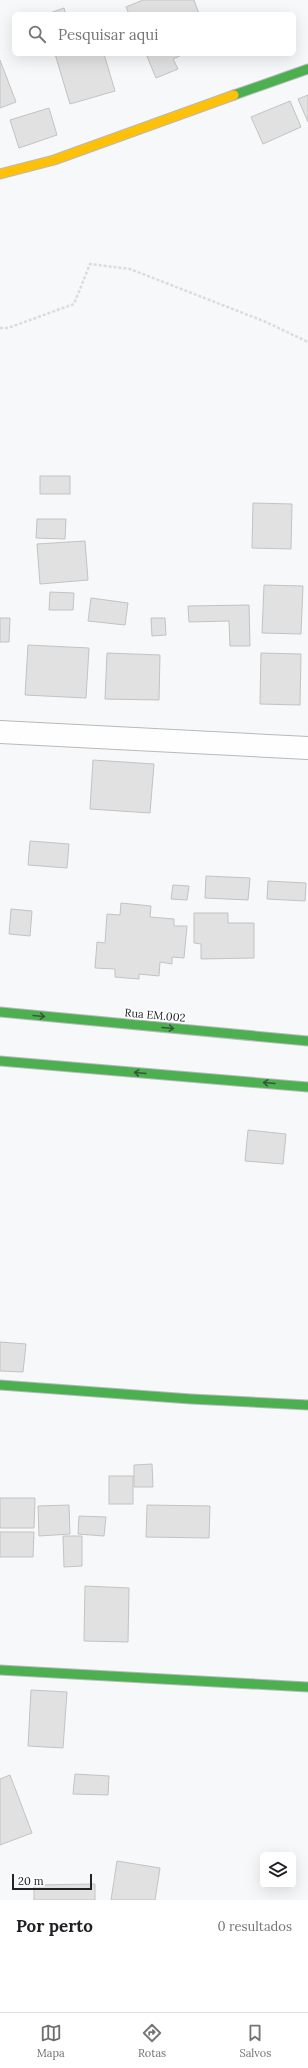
<!DOCTYPE html>
<html lang="pt">
<head>
<meta charset="utf-8">
<style>
	:root { --surface:#fff; --page:#f2f2f2; --text:#202124; --muted:#757577; --line:#e0e0e0; --accent:#6c6e6f }
	body { margin:0; font-family:Lora,serif; background:var(--page); color:var(--text) }
	.controls { position:absolute; right:12px; bottom:12px; display:grid; overflow:hidden; border-radius:6px; box-shadow:0 4px 16px #0002 }
	.controls button { width:36px; height:36px; display:grid; place-items:center; padding:0; border:0; border-bottom:1px solid var(--line); background:var(--surface); color:var(--text); font:20px sans-serif }
	.scale { position:absolute; left:12px; bottom:10px; width:80px; box-sizing:border-box; padding-left:4px; border:2px solid #222324; border-top:0; font-size:11px; line-height:14px; white-space:nowrap; color:#222324; -webkit-text-stroke:3px #fff; paint-order:stroke }
	.list { margin:0; padding:0; list-style:none }
	h2 { display:flex; justify-content:space-between; align-items:center; height:52px; margin:0; padding:0 16px; font-size:17px }
	h2 small { font-size:13px; font-weight:400; color:var(--muted) }
	.icon { flex:none; width:22px; height:22px; fill:none; stroke:currentColor; stroke-width:2; stroke-linecap:round; stroke-linejoin:round }
	.map { position:relative; flex:none; width:308px; height:1900px; overflow:hidden }
	.search { position:absolute; background:var(--surface); box-shadow:0 4px 16px #0002; left:12px; right:12px; top:12px; height:44px; display:flex; align-items:center; gap:10px; box-sizing:border-box; padding:0 14px; border-radius:6px; color:var(--muted); font-size:15px }
	.sheet { height:112px; background:var(--surface) }
	nav { display:flex; justify-content:space-around; align-items:center; box-sizing:border-box; height:56px; border-top:1px solid var(--line); background:var(--surface); font-size:11px; color:var(--muted) }
	nav a { display:grid; justify-items:center; gap:2px }
	nav .on { color:var(--accent) }
	.map>svg:first-child { display:block }
</style>
</head>
<body>
<div class="map">
<svg width="308" height="1900" viewBox="0 0 308 1900">
	<rect width="100%" height="100%" fill="#f6f8fa"/>
	<!-- building -->
	<g fill="#e1e1e1" stroke="#c3c3c4">
		<path d="M143 0H194L199 14H129L126 7Z"/>
		<path d="M64 8 66 14H47Z"/>
		<path d="M55 54H104L115 91 70 104Z"/>
		<path d="M146 54H184L173 59 178 69 156 78Z"/>
		<path d="M0 60 16 102 0 108Z"/>
		<path d="M308 95V122L298 99Z"/>
		<path d="M290 101 301 127 263 144 251 117Z"/>
		<path d="M49 108 57 135 19 148 10 120Z"/>
		<rect x="40" y="476" width="30" height="18"/>
		<path d="M253 503 292 504 291 549 252 548Z"/>
		<path d="M37 519H66L65 539 36 538Z"/>
		<path d="M85 541 88 580 40 584 37 544Z"/>
		<path d="M264 585 303 586 301 634 262 633Z"/>
		<path d="M50 592 74 593 73 610H49Z"/>
		<path d="M91 598 128 603 125 625 88 621Z"/>
		<path d="M249 605 250 646H230L229 621 189 622 188 606Z"/>
		<path d="M0 618H10L9 642H0Z"/>
		<path d="M151 618H165L166 635 152 636Z"/>
		<path d="M28 645 89 648 86 698 25 695Z"/>
		<path d="M107 653 160 655 159 700 105 699Z"/>
		<path d="M261 653 301 654 300 705 260 704Z"/>
		<path d="M93 760 154 764 150 813 90 809Z"/>
		<path d="M30 841 69 844 67 868 28 865Z"/>
		<path d="M206 876 250 878 248 900 205 898Z"/>
		<path d="M268 881 306 883 305 901 267 899Z"/>
		<path d="M173 885 189 886 187 900 171 899Z"/>
		<path d="M121 903 151 906 150 917 174 919V926H187L184 958 172 957V964L160 962 159 976 139 974V979L115 977V969L95 968 97 942 105 943 107 914 120 915Z"/>
		<path d="M11 909 32 911 30 936 9 934Z"/>
		<path d="M194 913H228V923H254V958L201 959V944L194 943Z"/>
		<path d="M248 1130 286 1134 283 1164 245 1161Z"/>
		<path d="M0 1342 26 1344 23 1372 0 1371Z"/>
		<path d="M152 1464 153 1487H134V1465Z"/>
		<rect x="109" y="1476" width="24" height="28"/>
		<path d="M0 1498H35L34 1528H0Z"/>
		<path d="M69 1505 70 1534 39 1536 38 1506Z"/>
		<path d="M147 1505 210 1506 209 1538 146 1537Z"/>
		<path d="M79 1516 106 1517 104 1536 78 1534Z"/>
		<path d="M0 1532H34L33 1557H0Z"/>
		<path d="M63 1536H82V1566L64 1567Z"/>
		<path d="M85 1586 129 1588 128 1642 84 1641Z"/>
		<path d="M31 1690 67 1692 63 1748 28 1746Z"/>
		<path d="M75 1774 109 1776 108 1795 73 1794Z"/>
		<path d="M10 1775 32 1833 0 1845V1779Z"/>
		<path d="M117 1861 160 1868 155 1900H111Z"/>
		<path d="M95 1884V1900H34V1885Z"/>
	</g>
	<g fill="none" stroke-linecap="round" stroke-linejoin="round">
		<defs>
			<path id="street" d="M0 732 308 748"/>
			<g id="fast">
				<path d="M234 95 308 69"/>
				<path d="M0 1012 308 1041"/>
				<path d="M0 1061 308 1087"/>
				<path d="M0 1385 191 1399 308 1405"/>
				<path d="M0 1670 308 1687"/>
			</g>
			<path id="slow" d="M0 174 54 160 234 95"/>
		</defs>
		<!-- street casing -->
		<use href="#street" stroke="#b7b9ba" stroke-width="24"/>
		<!-- fast casing -->
		<use href="#fast" stroke="#b7b9ba" stroke-width="11"/>
		<!-- slow casing -->
		<use href="#slow" stroke="#b7b9ba" stroke-width="11"/>
		<!-- path -->
		<path stroke="#dbdcdc" stroke-width="2.5" stroke-dasharray="3 2" stroke-linecap="butt" d="M0 328H8L74 304 90 264 130 269 266 322 308 342"/>
		<!-- street -->
		<use href="#street" stroke="#fefefe" stroke-width="22"/>
		<!-- fast -->
		<use href="#fast" stroke="#4caf50" stroke-width="9"/>
		<!-- slow -->
		<use href="#slow" stroke="#ffc107" stroke-width="9"/>
	</g>
	<!-- one-way arrows -->
	<defs><path id="oneway-shaft" d="M-6 0H5M1.5-3L5.5 0L1.5 3" fill="none" stroke-width="1.6" stroke-linecap="round" stroke-linejoin="round"/></defs>
	<g stroke="#335b36">
		<use href="#oneway-shaft" transform="translate(39 1016) rotate(5)"/>
		<use href="#oneway-shaft" transform="translate(168 1028) rotate(5)"/>
		<use href="#oneway-shaft" transform="translate(140 1073) rotate(-175)"/>
		<use href="#oneway-shaft" transform="translate(269 1083) rotate(-175)"/>
	</g>
	<g text-anchor="middle" dominant-baseline="central" stroke-width="3.5" stroke-linejoin="round" paint-order="stroke">
		<!-- street labels -->
		<g font-size="11" fill="#222324" stroke="#fff">
			<text transform="translate(155 1015) rotate(5)">Rua EM.002</text>
		</g>
	</g>
</svg>
<div class="controls">
<button><svg class="icon" aria-label="layers" viewBox="0 0 24 24"><path d="M12 4l9 5-9 5-9-5zM3 14l9 5 9-5"/></svg></button>
</div>
<div class="scale">20 m</div>
<div class="search"><svg class="icon" aria-label="search" viewBox="0 0 24 24"><circle cx="10" cy="10" r="6"/><path d="M15 15l6 6"/></svg>Pesquisar aqui</div>
</div>
<section class="sheet">
<h2>Por perto<small>0 resultados</small></h2>
<ul class="list">
</ul>
</section>
<nav>
<a class="on"><svg class="icon" aria-label="map" viewBox="0 0 24 24"><path d="M3 6l6-2 6 2 6-2v14l-6 2-6-2-6 2zM9 4v14M15 6v14"/></svg>Mapa</a>
<a><svg class="icon" aria-label="directions" viewBox="0 0 24 24"><path d="M12 3l9 9-9 9-9-9zM9 14v-3h6M13 9l2 2-2 2"/></svg>Rotas</a>
<a><svg class="icon" aria-label="saved" viewBox="0 0 24 24"><path d="M7 4h10v16l-5-4-5 4z"/></svg>Salvos</a>
</nav>
</body>
</html>
